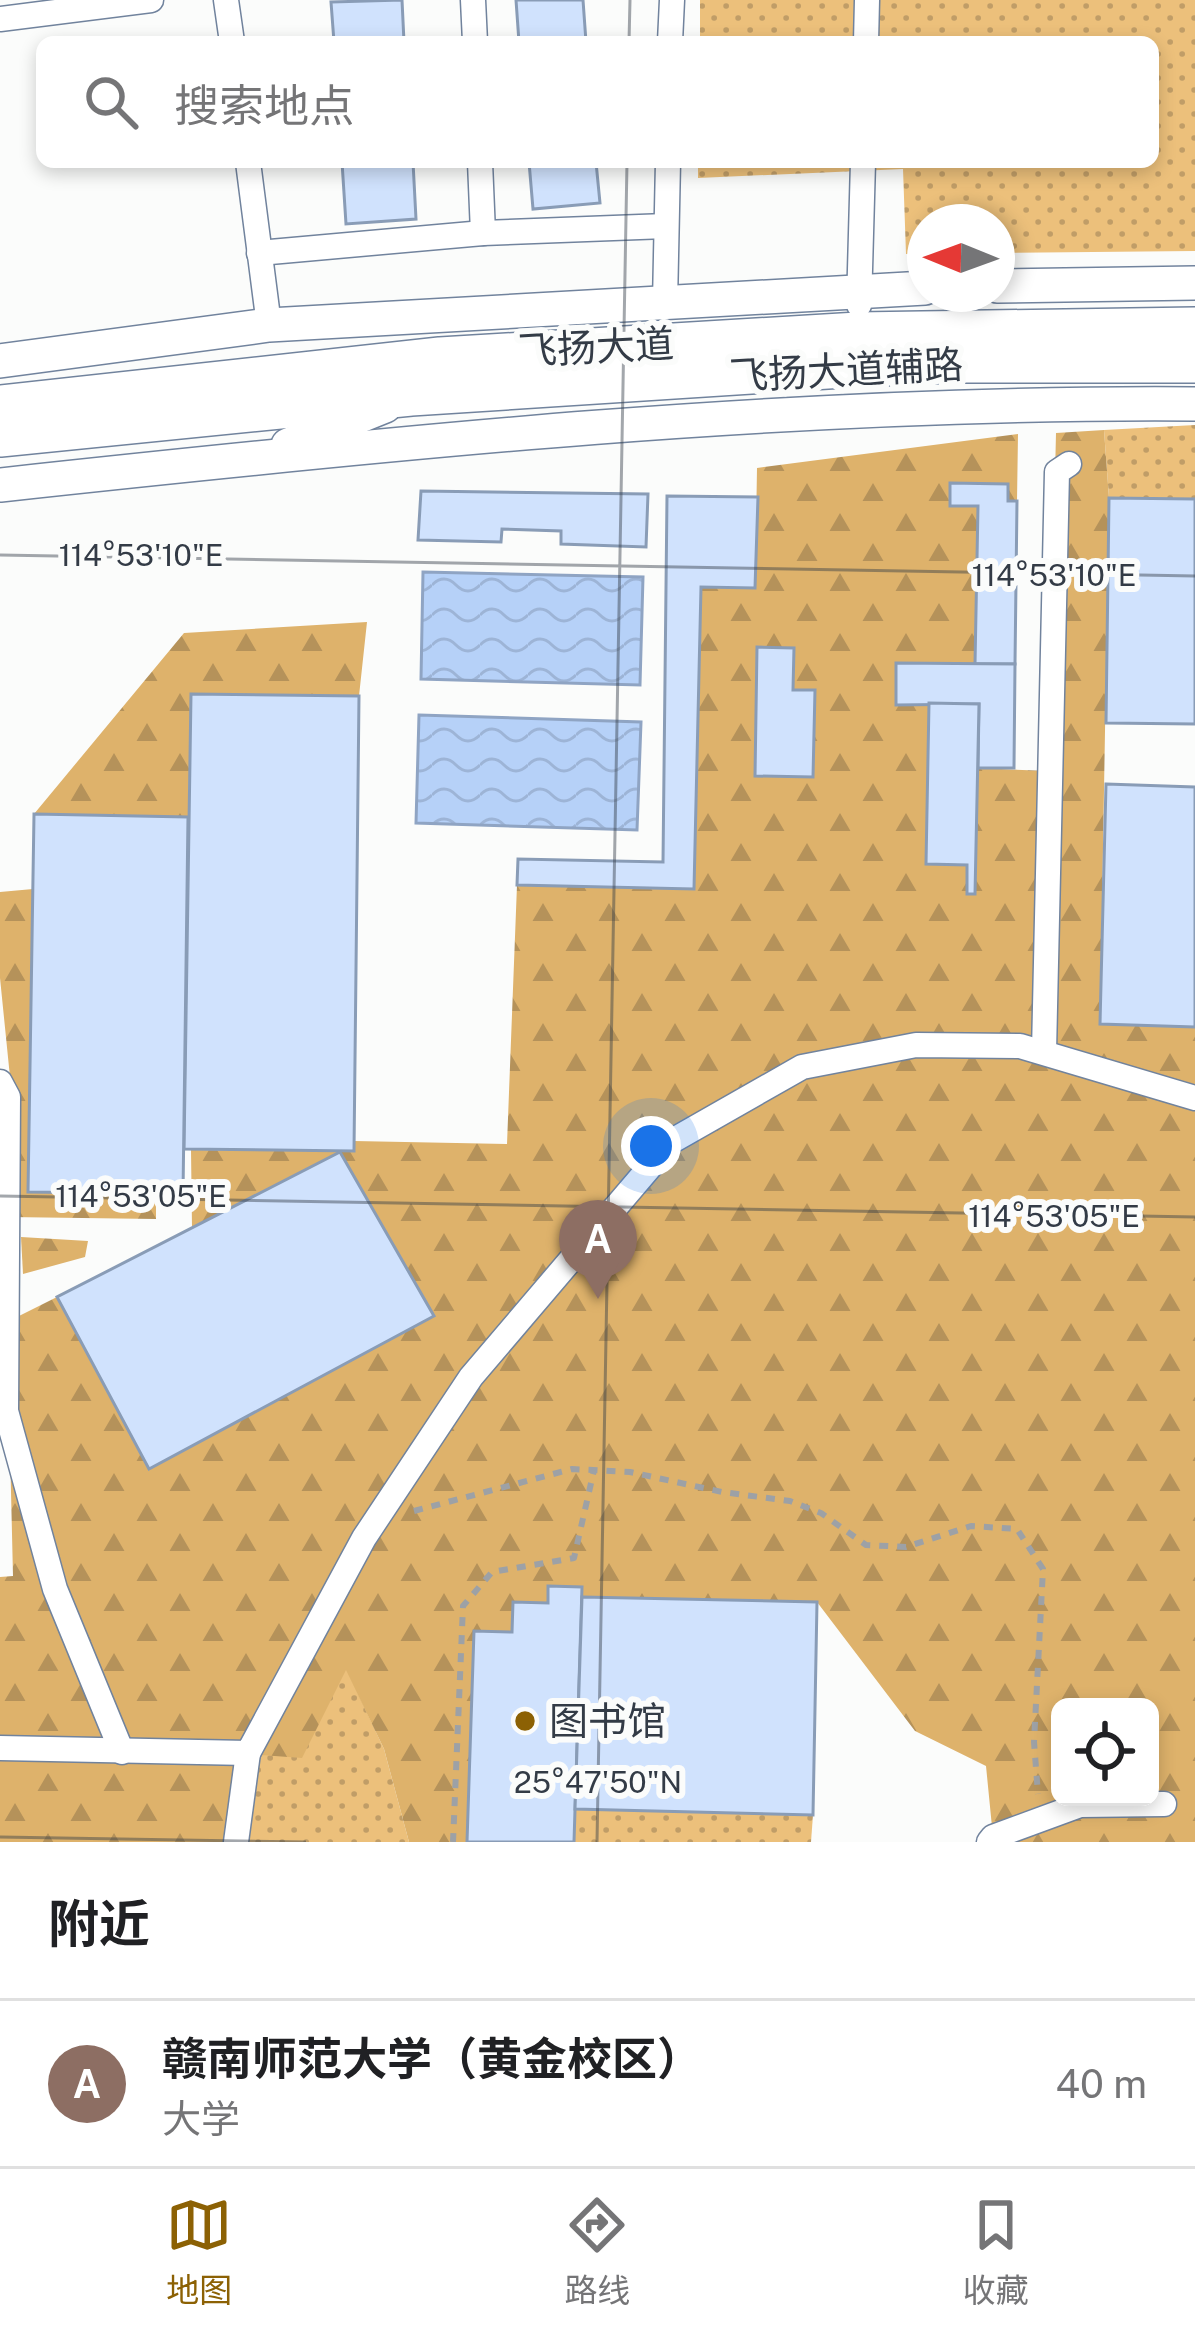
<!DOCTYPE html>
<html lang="zh">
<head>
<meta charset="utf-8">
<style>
	:root { --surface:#fff; --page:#f2f2f2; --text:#202124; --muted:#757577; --line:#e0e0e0; --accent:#8c6104 }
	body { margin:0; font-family:"Public Sans","Noto Sans SC",sans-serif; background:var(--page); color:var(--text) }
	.controls { position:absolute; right:36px; bottom:36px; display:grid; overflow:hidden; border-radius:18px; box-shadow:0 6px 18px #0003 }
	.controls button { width:108px; height:108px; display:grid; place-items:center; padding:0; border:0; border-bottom:3px solid var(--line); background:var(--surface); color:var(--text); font:60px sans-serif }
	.compass { position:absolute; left:907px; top:204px; width:108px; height:108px; border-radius:50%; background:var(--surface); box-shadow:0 6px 18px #0003; rotate:271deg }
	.you { position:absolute; left:651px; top:1146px; width:42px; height:42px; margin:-30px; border:9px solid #fff; border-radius:50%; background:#1a73e8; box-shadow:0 0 0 18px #1a73e833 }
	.badge { display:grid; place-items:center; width:78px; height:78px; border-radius:50%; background:var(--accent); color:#fff; font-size:39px; font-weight:700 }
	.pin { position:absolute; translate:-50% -99px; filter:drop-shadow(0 3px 6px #0008) }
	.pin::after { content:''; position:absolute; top:63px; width:42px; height:36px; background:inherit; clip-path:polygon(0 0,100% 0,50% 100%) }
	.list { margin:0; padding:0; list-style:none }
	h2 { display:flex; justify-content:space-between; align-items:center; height:156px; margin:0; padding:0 48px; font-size:51px }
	h2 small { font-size:39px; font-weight:400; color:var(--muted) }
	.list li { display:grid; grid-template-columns:78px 1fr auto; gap:36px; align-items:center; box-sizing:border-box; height:168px; padding:0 48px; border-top:3px solid var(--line) }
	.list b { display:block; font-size:45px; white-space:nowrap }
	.list p { margin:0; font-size:39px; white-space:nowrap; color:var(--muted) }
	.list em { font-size:39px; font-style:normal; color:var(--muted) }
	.icon { flex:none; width:66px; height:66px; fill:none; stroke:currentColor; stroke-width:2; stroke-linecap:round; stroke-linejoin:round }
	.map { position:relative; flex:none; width:1195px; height:1842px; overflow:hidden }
	.search { position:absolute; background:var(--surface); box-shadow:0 6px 18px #0003; left:36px; right:36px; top:36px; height:132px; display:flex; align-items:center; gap:30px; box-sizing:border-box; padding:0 42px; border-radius:18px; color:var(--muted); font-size:45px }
	.sheet { height:324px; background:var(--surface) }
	nav { display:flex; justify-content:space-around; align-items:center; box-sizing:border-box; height:168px; border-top:3px solid var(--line); background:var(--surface); font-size:33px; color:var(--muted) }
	nav a { display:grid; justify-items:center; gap:6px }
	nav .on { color:var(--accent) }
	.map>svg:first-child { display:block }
</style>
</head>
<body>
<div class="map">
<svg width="1195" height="1842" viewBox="0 0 1195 1842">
	<defs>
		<pattern id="green-dots" width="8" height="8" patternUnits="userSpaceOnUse" patternTransform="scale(3)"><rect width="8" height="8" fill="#ecc07b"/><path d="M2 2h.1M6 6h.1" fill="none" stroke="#c09d67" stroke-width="1.8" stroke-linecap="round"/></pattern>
		<pattern id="forest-firs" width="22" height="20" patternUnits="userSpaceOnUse" patternTransform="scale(3)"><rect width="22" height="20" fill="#deb26b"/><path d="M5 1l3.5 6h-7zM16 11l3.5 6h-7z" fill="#b5925a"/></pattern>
		<pattern id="water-waves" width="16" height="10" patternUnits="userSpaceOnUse" patternTransform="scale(3)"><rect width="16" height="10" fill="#b6d1f8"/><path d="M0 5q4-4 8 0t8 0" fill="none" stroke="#9db4d6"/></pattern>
	</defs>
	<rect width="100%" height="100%" fill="#fbfcfb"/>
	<!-- green -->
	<g fill="url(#green-dots)">
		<path d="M700 0H1195V251L997 253V222H925V254H906L903 169 698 178V162H1153V42H700Z"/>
		<path d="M1195 425V499L1109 498 1104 430Z"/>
		<path d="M346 1668 384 1749 409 1842H236L248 1753Z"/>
		<path d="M575 1809 813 1815 811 1842H574Z"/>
	</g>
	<!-- forest -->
	<g fill="url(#forest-firs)" fill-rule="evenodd">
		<path d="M1104 430 1109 498 1100 1024 1195 1027V1842H989L993 1837 986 1766 915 1731 817 1602 582 1597 581 1587 548 1603H513L512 1632H474L467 1842H409L384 1749 346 1670 302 1758 248 1754 236 1842H0V1577L13 1576 7 1322 57 1297 149 1469 433 1316 340 1152 192 1228 191 1150 353 1151 354 1141 507 1144 517 885 694 889 701 587 755 588 757 468 1018 434 1017 501H1008V484L950 505 978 506 975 664 929 703 967 865V894H975L978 768 1048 771 1056 433ZM1060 1707H1150V1797H1060Z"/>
		<path d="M367 622 359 696 191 695 188 817 34 814 184 633Z"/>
		<path d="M33 889 29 1191 156 1194V1219L8 1217 10 1077 0 978V892Z"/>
		<path d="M21 1237 88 1241 85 1257 23 1274Z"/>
	</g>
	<!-- water -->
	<g fill="url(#water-waves)" stroke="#8fa4c3" stroke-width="3">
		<path d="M423 572 643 577 640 685 421 679Z"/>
		<path d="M419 715 641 722 637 830 416 823Z"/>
	</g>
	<!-- building -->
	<g fill="#d0e2fd" stroke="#899cb6" stroke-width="3">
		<path d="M402 0 404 42H334L331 2Z"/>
		<path d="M516 0H583L586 42H519Z"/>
		<path d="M342 162H413L416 219 346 224Z"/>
		<path d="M529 162H596L600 203 533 209Z"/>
		<path d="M950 483 1008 484V501H1017L1015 664H975L978 506H950Z"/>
		<path d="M421 491 648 494 646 547 561 544V531L502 529 501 542 418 540Z"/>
		<path d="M667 496 758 497 755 588 701 587 694 889 517 885 518 859 663 862Z"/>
		<path d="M1109 498 1195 499V724L1106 723Z"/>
		<path d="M757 647 794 648 793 690H815L813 777 755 776Z"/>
		<path d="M896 663 1015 664 1014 768H978L979 704 896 705Z"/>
		<path d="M191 694 359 696 354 1151 184 1149Z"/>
		<path d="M929 703 979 704 975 894H967V865L926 864Z"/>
		<path d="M1106 784 1195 787V1027L1100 1024Z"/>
		<path d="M34 814 188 817 183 1194 28 1192Z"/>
		<path d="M340 1152 434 1316 149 1469 57 1297Z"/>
		<path d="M548 1586 582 1587 574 1842H467L474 1631 512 1632 513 1602 548 1603Z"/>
		<path d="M582 1597 817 1602 813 1815 575 1809Z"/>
	</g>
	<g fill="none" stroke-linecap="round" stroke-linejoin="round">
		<defs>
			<g id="street">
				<path d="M226 0 232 42"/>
				<path d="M473 0 475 42"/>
				<path d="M0 19 151 0"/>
				<path d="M670 42 672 0"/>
				<path d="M866 42 867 0"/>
				<path d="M248 162 269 325"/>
				<path d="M480 162 483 233"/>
				<path d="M259 253 483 233 666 226"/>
				<path d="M665 303 668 162"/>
				<path d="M859 305 863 162"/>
				<path d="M1044 1052 1057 472 1069 464"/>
				<path d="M0 1082 8 1097 6 1411 55 1589 122 1752"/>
				<path d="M0 1748 248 1753 364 1538 471 1377 672 1141 802 1067 916 1045 1020 1046 1195 1098"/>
				<path d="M236 1842 248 1753"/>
				<path d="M989 1842 993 1837 1080 1805 1164 1804"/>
			</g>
			<g id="secondary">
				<path d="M997 286 1195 283"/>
				<path d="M0 361 269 325 925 288"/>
				<path d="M288 445 385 406"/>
				<path d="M0 485C396 442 796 401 1195 404"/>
			</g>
			<g id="primary">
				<path d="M0 405 440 357 858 332 1195 327"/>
				<path d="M0 437 411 396 859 367 950 363H1195"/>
			</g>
		</defs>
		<!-- street casing -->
		<use href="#street" stroke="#71839d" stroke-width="27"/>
		<!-- secondary casing -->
		<use href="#secondary" stroke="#71839d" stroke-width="36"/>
		<!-- primary casing -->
		<use href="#primary" stroke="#71839d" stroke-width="42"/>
		<!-- path -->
		<g stroke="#9da1a6" stroke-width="6" stroke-dasharray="9 9" stroke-linecap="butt">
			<path d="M414 1511 572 1469 630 1472 722 1492 790 1501 821 1513 866 1545 906 1547 971 1526 1017 1529 1043 1569 1034 1742 1038 1794"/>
			<path d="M453 1842 463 1606 492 1572 574 1558 594 1470"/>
		</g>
		<!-- street -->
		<use href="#street" stroke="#fff" stroke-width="24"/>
		<!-- secondary -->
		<use href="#secondary" stroke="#fff" stroke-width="33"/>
		<!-- primary -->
		<use href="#primary" stroke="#fff" stroke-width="39"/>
	</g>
	<!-- ticks -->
	<path fill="none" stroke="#333b46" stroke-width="3" stroke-opacity="0.45" d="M629 42 630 0M0 555 1195 576M0 1196 1195 1217M0 1837 306 1842M597 1842 627 162"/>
	<!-- markers -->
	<circle fill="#8c6104" stroke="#fbfcfb" stroke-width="4.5" cx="525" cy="1721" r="12"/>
	<g text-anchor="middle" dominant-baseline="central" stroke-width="12" stroke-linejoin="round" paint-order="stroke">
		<!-- street labels -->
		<g font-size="39" fill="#333b46" stroke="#fbfcfb">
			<text transform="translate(596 347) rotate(-3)">飞扬大道</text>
			<text transform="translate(846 370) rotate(-3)">飞扬大道辅路</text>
		</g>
		<!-- poi labels -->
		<g font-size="39" fill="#333b46" stroke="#fbfcfb" text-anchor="start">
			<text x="549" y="1721">图书馆</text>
		</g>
	</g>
	<g font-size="30" text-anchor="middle" fill="#333b46" stroke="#fbfcfb" stroke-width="12" stroke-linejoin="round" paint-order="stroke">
		<text x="141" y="566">114°53'10"E</text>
		<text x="1054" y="586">114°53'10"E</text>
		<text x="141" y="1207">114°53'05"E</text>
		<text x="1054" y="1227">114°53'05"E</text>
		<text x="598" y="1793">25°47'50"N</text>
	</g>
</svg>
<div class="controls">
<button><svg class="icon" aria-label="locate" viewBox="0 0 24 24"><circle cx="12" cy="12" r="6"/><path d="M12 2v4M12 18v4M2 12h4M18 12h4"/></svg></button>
</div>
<svg class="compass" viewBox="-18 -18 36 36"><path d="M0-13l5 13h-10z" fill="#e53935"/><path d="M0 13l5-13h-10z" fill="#757577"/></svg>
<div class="you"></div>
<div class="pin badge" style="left:598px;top:1299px;background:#8d6e63">A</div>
<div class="search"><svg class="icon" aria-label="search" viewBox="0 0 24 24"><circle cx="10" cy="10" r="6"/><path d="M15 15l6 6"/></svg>搜索地点</div>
</div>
<section class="sheet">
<h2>附近<small></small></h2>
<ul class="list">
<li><span class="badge" style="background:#8d6e63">A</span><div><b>赣南师范大学（黄金校区）</b><p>大学</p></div><em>40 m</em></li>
</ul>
</section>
<nav>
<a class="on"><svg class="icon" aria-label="map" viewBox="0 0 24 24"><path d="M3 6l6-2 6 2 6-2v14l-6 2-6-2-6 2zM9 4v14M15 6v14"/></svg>地图</a>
<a><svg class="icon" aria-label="directions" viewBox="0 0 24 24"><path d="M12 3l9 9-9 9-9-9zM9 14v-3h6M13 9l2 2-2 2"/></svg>路线</a>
<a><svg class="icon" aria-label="saved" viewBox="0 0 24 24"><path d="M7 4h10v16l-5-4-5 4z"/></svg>收藏</a>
</nav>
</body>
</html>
